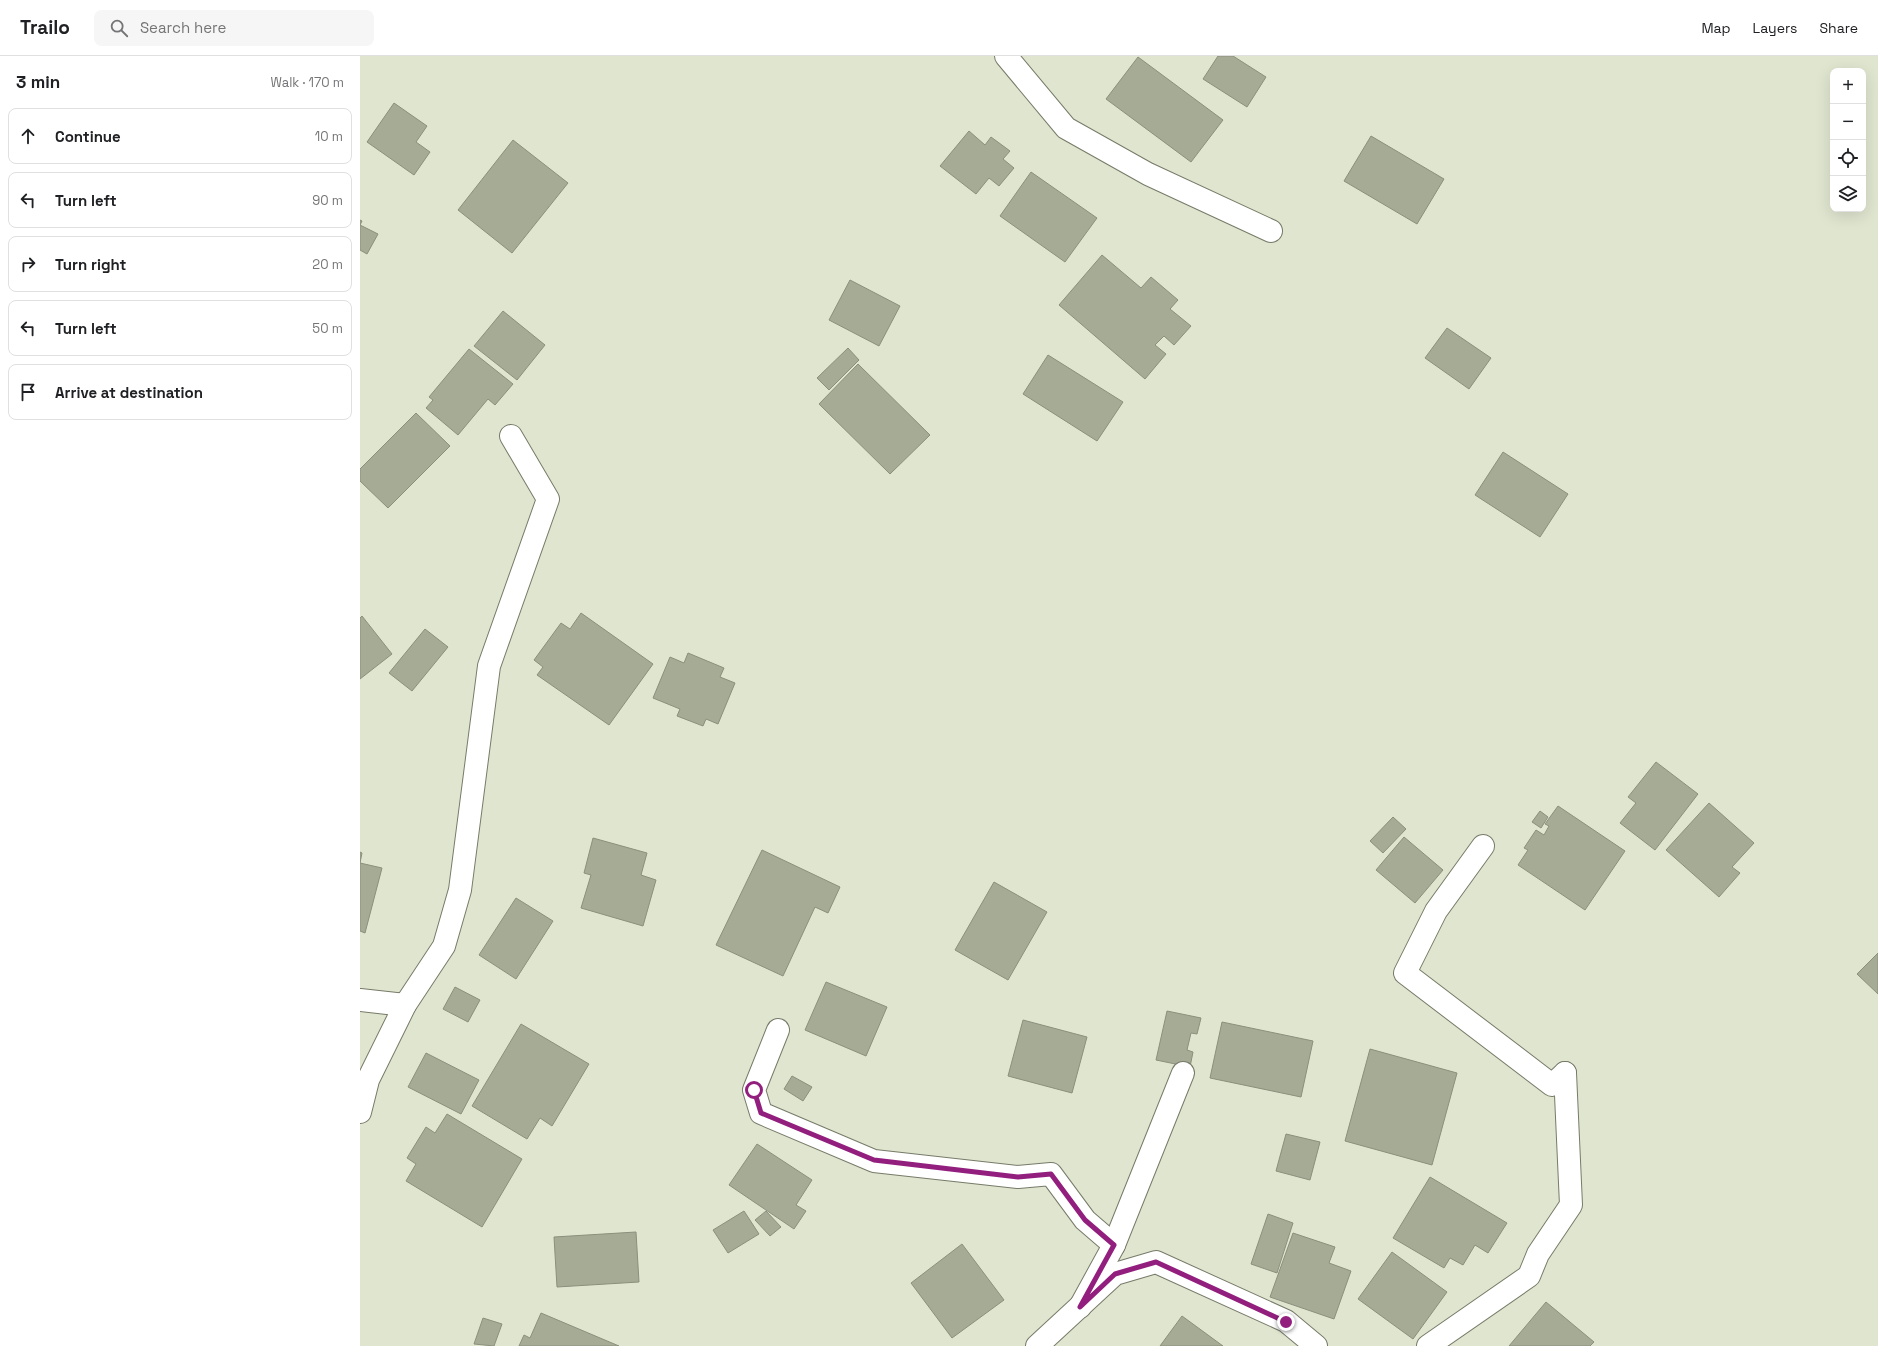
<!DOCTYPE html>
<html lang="en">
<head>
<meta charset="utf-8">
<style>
	:root { --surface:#fff; --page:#f6f6f6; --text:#202124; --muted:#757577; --line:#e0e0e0 }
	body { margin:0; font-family:"Space Grotesk",sans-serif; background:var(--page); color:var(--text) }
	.controls { position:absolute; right:12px; top:12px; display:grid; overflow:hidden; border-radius:8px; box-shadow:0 4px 16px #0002 }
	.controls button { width:36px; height:36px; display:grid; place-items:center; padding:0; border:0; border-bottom:1px solid var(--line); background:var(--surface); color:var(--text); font:20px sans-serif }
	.stop { position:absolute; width:12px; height:12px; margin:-9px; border:3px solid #921f7e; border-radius:50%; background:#fff }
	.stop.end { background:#921f7e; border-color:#fff; box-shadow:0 1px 4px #0008 }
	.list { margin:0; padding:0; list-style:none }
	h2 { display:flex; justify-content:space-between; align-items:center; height:52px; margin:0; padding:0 16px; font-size:17px }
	h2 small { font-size:13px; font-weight:400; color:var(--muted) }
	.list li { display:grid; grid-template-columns:26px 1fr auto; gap:12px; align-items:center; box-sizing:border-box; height:56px; margin:0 8px 8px; padding:0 8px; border:1px solid var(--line); border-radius:8px }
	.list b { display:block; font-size:15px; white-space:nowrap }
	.list em { font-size:13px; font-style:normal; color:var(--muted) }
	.icon { flex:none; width:22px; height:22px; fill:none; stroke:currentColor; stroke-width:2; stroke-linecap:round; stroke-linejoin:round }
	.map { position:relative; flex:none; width:1518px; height:1290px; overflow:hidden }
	header { display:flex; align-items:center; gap:24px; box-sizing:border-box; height:56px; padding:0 20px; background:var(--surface); border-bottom:1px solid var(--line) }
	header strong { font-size:19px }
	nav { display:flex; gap:22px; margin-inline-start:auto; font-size:14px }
	.search { width:280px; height:36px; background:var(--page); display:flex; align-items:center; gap:10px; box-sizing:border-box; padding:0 14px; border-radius:8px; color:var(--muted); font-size:15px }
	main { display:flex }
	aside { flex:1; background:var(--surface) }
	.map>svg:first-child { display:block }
</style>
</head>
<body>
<header>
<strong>Trailo</strong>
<div class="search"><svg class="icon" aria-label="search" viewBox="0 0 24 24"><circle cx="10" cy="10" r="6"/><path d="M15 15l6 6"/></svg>Search here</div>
<nav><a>Map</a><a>Layers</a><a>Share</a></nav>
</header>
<main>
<aside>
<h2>3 min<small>Walk · 170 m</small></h2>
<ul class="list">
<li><svg class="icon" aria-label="ahead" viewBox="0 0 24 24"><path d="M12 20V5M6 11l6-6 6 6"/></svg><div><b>Continue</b></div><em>10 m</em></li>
<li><svg class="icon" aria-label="left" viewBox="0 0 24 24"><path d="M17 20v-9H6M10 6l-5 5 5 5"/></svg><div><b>Turn left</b></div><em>90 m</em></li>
<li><svg class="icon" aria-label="right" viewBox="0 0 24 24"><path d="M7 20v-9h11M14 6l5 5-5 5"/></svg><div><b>Turn right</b></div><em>20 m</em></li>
<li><svg class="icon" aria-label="left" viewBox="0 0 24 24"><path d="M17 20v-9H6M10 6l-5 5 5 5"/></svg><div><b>Turn left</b></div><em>50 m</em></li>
<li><svg class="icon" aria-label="arrive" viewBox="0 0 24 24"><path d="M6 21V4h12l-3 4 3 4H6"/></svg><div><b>Arrive at destination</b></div></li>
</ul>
</aside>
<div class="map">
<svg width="1518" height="1290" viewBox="0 0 1518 1290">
	<rect width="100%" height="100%" fill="#dfe5cf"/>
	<!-- building -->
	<g fill="#a6ab96" stroke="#8b907c">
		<path d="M858 0H873L906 21 887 51 843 23Z"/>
		<path d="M778 1 863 64 831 106 746 43Z"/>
		<path d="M34 47 67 70 56 86 70 96 54 119 7 86Z"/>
		<path d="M609 75 625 89 631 81 650 95 643 103 654 112 639 130 629 122 616 138 580 110Z"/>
		<path d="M1011 80 1084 123 1057 168 984 125Z"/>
		<path d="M153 84 208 127 152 197 98 154Z"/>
		<path d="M671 116 737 162 705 206 640 160Z"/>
		<path d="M0 164 2 165 0 169 18 178 7 198 0 194Z"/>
		<path d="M742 199 781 232 791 221 818 244 810 253 831 270 814 289 804 280 795 289 806 298 785 323 699 249Z"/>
		<path d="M490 224 540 250 519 290 469 264Z"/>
		<path d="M143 255 185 289 157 324 114 290Z"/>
		<path d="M1087 272 1131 302 1109 333 1065 302Z"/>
		<path d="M488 292 499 304 469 334 457 322Z"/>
		<path d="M109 293 153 328 135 349 128 343 98 379 66 352 73 344 69 341Z"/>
		<path d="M688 299 763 346 737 385 663 338Z"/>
		<path d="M498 308 570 379 530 418 459 348Z"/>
		<path d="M56 357 90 390 28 452 0 425V413Z"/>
		<path d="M1143 396 1208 438 1180 481 1115 439Z"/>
		<path d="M221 557 293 608 249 669 177 619 183 611 174 604 201 567 210 573Z"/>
		<path d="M2 560 32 598 0 623V562Z"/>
		<path d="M65 573 88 591 52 635 29 617Z"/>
		<path d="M328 597 364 612 360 621 375 627 358 668 346 663 343 670 317 660 320 653 293 642 310 601 324 607Z"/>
		<path d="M1296 706 1338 738 1295 794 1260 767 1276 747 1268 741Z"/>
		<path d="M1349 747 1394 787 1372 811 1380 817 1359 841 1306 794Z"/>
		<path d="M1198 750 1265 795 1225 854 1158 809 1168 794 1164 792 1176 774 1184 779 1189 770 1185 768Z"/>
		<path d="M1180 755 1188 761 1181 772 1172 766Z"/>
		<path d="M1033 761 1046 773 1023 797 1010 785Z"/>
		<path d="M1044 781 1083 814 1055 847 1016 814Z"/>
		<path d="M233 782 287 797 281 819 296 824 283 870 221 852 231 819 224 817Z"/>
		<path d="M402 794 480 831 468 857 455 851 423 920 356 889Z"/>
		<path d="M0 796 2 797 0 807 22 812 5 877 0 875Z"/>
		<path d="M634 826 687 856 648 924 595 894Z"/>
		<path d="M156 842 193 865 156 923 119 899Z"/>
		<path d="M1518 897V938L1497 918Z"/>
		<path d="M466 926 527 951 506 1000 445 974Z"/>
		<path d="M95 931 120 944 108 966 83 953Z"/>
		<path d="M807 955 841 962 837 978 831 977 827 994 833 996 830 1011 796 1004Z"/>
		<path d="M663 964 727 981 712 1037 648 1020Z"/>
		<path d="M862 966 953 985 941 1041 850 1022Z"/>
		<path d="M161 968 229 1008 192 1070 180 1062 167 1083 112 1050Z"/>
		<path d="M1010 993 1097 1017 1072 1109 985 1085Z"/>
		<path d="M66 997 119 1024 101 1058 48 1031Z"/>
		<path d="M432 1020 452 1031 443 1045 424 1033Z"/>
		<path d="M87 1058 162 1103 122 1171 46 1125 56 1108 47 1102 66 1071 75 1077Z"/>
		<path d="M926 1078 960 1086 950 1124 916 1115Z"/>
		<path d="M397 1088 452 1124 436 1149 446 1155 434 1173 369 1129Z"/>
		<path d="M1070 1121 1147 1167 1128 1197 1115 1189 1103 1209 1090 1202 1084 1212 1033 1182Z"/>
		<path d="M384 1155 399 1178 368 1197 353 1174Z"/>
		<path d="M406 1155 421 1171 410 1180 395 1164Z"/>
		<path d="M908 1158 933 1167 917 1217 891 1208Z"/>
		<path d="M276 1176 279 1226 197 1231 194 1181Z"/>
		<path d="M933 1177 975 1191 969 1207 991 1215 974 1263 910 1241Z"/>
		<path d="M602 1188 644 1244 592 1282 551 1227Z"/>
		<path d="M1032 1196 1087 1236 1053 1283 998 1243Z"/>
		<path d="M1186 1246 1234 1286 1230 1290H1149Z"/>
		<path d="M181 1257 259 1290H159L164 1279 170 1282Z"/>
		<path d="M822 1260 863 1290H800Z"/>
		<path d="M123 1262 142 1268 134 1290 114 1288Z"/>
	</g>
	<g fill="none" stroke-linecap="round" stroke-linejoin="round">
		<defs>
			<g id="street">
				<path d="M646 0 706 72 788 118 911 175"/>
				<path d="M1123 790 1076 855 1045 917 1192 1029 1205 1017"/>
				<path d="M0 944 45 949 84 890 100 834 129 610 188 443 151 380"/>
				<path d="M418 974 394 1034 401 1057 514 1105 658 1121 691 1118 725 1164 754 1189 720 1251"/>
				<path d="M0 1056 8 1024 45 949"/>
				<path d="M754 1189 823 1017"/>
				<path d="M677 1290 755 1218 796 1206 926 1265 956 1290"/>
				<path d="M1068 1290 1169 1220 1178 1198 1211 1149 1205 1017"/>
			</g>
		</defs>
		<!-- street casing -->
		<use href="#street" stroke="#767b68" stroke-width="24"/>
		<!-- street -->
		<use href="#street" stroke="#fff" stroke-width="22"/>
	</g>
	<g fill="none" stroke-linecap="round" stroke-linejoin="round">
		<!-- route -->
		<path stroke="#921f7e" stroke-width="5" d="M394 1034 401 1057 514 1104 658 1121 691 1118 725 1164 754 1189 720 1251 755 1218 796 1206 926 1266"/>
	</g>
</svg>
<div class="controls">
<button>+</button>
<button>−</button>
<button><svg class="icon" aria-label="locate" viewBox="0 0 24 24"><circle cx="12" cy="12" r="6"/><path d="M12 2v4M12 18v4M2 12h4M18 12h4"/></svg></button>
<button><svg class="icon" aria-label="layers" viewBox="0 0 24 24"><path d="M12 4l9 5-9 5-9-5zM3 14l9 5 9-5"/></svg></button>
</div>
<div class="stop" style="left:394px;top:1034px"></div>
<div class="stop end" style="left:926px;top:1266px"></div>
</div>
</main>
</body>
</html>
